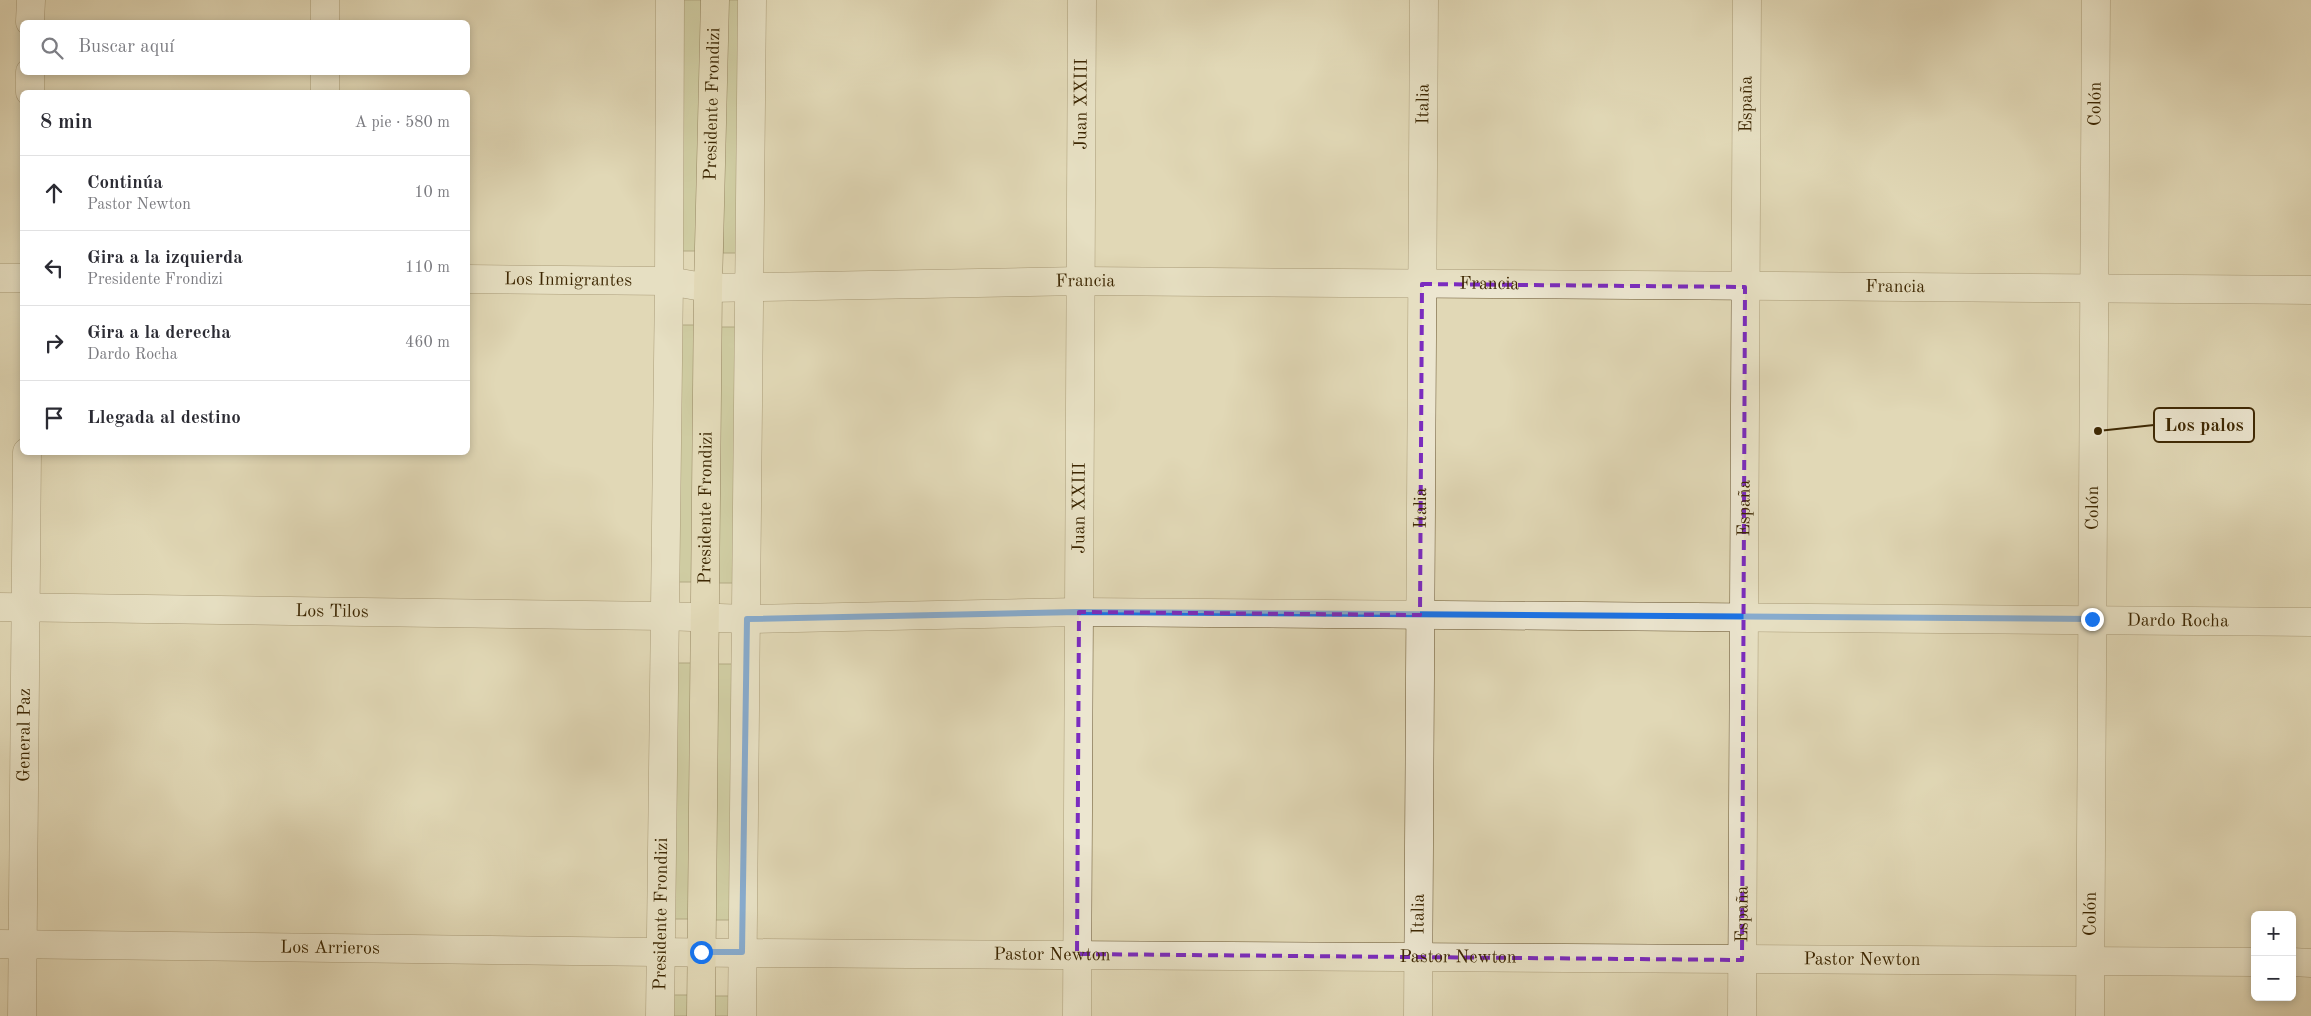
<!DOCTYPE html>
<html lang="es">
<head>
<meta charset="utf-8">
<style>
	:root { --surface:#fff; --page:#f7f7f7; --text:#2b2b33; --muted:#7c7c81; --line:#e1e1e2 }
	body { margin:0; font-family:"Old Standard TT",serif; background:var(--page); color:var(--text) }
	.controls { position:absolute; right:15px; bottom:15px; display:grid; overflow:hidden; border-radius:8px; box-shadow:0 2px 8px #0003 }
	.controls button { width:45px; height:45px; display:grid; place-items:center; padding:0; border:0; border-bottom:1px solid var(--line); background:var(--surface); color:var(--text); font:25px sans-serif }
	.stop { position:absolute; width:15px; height:15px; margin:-11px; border:4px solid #1a73e8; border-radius:50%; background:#fff }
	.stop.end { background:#1a73e8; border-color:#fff; box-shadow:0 1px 5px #0008 }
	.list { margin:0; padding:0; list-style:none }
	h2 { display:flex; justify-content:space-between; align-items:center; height:65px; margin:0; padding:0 20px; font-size:21px }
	h2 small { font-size:16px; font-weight:400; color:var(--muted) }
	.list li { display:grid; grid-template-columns:32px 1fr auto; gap:15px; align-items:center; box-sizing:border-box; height:75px; padding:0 20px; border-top:1px solid var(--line) }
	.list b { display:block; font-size:19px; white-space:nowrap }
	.list p { margin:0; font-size:16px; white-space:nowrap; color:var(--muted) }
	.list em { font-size:16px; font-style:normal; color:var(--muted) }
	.icon { flex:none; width:28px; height:28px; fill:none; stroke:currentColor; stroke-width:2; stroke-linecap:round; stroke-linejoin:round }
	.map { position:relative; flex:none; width:2311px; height:1016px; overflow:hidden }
	.search { position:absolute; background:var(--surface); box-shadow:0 2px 8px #0003; left:20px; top:20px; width:450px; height:55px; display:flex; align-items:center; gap:12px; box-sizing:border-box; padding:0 18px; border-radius:8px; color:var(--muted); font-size:19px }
	.panel { position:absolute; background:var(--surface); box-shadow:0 2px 8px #0003; left:20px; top:90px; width:450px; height:365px; border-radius:8px }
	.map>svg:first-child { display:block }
</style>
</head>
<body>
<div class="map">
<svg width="2311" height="1016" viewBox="0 0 2311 1016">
	<rect width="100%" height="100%" fill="#e1d8b6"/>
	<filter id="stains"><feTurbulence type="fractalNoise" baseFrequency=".004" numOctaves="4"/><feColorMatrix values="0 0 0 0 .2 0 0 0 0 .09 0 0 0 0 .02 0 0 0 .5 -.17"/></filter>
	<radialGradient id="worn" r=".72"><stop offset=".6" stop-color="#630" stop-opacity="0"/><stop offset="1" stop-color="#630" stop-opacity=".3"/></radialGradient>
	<!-- green -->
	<g fill="#b9bc89" stroke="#7b7246">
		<path d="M681 0H701L700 251H680Z"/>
		<path d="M725 0H745L743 253H723Z"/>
		<path d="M677 325H697L695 582H675Z"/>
		<path d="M721 327H741L739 583H719Z"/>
		<path d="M672 663H692L690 919H670Z"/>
		<path d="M716 664H736L734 920H714Z"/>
		<rect x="670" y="995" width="20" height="21"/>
		<path d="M714 996H734L733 1016H713Z"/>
	</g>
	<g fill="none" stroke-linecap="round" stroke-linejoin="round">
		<defs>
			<g id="minor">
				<path d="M325 0V22"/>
				<path d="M30 22 31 0"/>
				<path d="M325 72V92"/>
				<path d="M30 92V72"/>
				<path d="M0 278H22"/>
				<path id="s1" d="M468 279 669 281 708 288 1081 281 2311 290"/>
				<path id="s2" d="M0 607 664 616 747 619 1079 612 2311 622"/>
				<path id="s3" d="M0 944 742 953 2255 962"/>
				<path d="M2292 962 2311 963"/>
				<path id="s4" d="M22 1016 27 452"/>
				<path id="s5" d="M660 1016 669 281 670 0"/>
				<path d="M742 1016 752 0"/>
				<path id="s6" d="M1077 1016 1082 0"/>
				<path id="s7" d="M1418 1016 1424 0"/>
				<path id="s8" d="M1742 1016 1747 0"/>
				<path id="s9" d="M2090 1016 2096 0"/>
			</g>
			<g id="major">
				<path id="s10" d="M701 1016 708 288 715 0"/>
			</g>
		</defs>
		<!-- minor casing -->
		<use href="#minor" stroke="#66532f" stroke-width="29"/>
		<!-- major casing -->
		<use href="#major" stroke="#3d2702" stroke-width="29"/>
		<!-- minor -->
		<use href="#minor" stroke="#ece6d0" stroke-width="28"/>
		<!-- major -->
		<use href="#major" stroke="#e1d8b6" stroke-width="28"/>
	</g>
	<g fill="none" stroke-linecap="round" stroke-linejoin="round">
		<!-- route -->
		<path stroke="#1a73e8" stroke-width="6" d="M701 952H742L747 619 1079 612 2092 619"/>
	</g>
	<!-- marked area -->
	<path d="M0 0H2311V1016H0ZM1422 284 1745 287 1742 960 1077 954 1079 612 1420 615Z" fill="#e1d8b6" fill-opacity=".55" fill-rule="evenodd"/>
	<path fill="none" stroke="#7b2cbf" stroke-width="4" stroke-dasharray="10 6" stroke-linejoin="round" d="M1422 284 1745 287 1742 960 1077 954 1079 612 1420 615Z"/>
	<g text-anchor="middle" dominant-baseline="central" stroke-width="4" stroke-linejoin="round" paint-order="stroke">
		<!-- street labels -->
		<g font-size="18" fill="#3d2702" stroke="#ece6d0">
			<text stroke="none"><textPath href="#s10" startOffset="912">Presidente Frondizi</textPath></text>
			<text stroke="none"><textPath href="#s6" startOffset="912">Juan XXIII</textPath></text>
			<text stroke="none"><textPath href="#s7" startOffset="912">Italia</textPath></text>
			<text stroke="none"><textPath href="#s8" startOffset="912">España</textPath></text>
			<text stroke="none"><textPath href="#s9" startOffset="912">Colón</textPath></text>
			<text stroke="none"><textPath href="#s1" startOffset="100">Los Inmigrantes</textPath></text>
			<text stroke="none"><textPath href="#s1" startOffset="618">Francia</textPath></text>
			<text stroke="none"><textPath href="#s1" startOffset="1022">Francia</textPath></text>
			<text stroke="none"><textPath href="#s1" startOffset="1428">Francia</textPath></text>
			<text stroke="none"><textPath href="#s10" startOffset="508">Presidente Frondizi</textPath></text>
			<text stroke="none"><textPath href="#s6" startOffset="508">Juan XXIII</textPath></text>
			<text stroke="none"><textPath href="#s7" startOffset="508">Italia</textPath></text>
			<text stroke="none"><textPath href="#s8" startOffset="508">España</textPath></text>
			<text stroke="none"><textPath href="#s9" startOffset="508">Colón</textPath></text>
			<text stroke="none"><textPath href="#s2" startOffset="332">Los Tilos</textPath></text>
			<text stroke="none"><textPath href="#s2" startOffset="2178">Dardo Rocha</textPath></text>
			<text stroke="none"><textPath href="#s4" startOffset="281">General Paz</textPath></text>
			<text stroke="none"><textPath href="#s5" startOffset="102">Presidente Frondizi</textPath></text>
			<text stroke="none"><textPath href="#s7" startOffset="102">Italia</textPath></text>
			<text stroke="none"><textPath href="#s8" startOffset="102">España</textPath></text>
			<text stroke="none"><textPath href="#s9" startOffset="102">Colón</textPath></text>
			<text stroke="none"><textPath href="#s3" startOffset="330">Los Arrieros</textPath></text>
			<text stroke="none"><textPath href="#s3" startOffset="1052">Pastor Newton</textPath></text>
			<text stroke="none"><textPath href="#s3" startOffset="1458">Pastor Newton</textPath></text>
			<text stroke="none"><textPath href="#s3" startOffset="1862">Pastor Newton</textPath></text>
		</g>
	</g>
	<!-- callouts -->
	<path fill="none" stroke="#3d2702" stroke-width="2" d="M2098 431L2154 425"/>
	<circle fill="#3d2702" stroke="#ece6d0" stroke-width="2" cx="2098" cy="431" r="5"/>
	<rect fill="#ece6d0" stroke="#3d2702" stroke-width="2" x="2154" y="408" width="100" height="34" rx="5"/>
	<g font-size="19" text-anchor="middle" font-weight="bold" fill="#3d2702">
		<text x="2204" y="431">Los palos</text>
	</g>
	<rect width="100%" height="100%" filter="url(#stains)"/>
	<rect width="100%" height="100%" fill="url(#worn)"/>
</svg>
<div class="controls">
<button>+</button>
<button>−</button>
</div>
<div class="stop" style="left:701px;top:952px"></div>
<div class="stop end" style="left:2092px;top:619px"></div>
<div class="search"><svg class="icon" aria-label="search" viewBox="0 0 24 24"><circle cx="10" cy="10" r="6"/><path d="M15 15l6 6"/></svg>Buscar aquí</div>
<section class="panel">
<h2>8 min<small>A pie · 580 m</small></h2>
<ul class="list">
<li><svg class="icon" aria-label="ahead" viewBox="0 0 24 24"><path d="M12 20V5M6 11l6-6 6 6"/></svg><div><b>Continúa</b><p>Pastor Newton</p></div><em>10 m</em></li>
<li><svg class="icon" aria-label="left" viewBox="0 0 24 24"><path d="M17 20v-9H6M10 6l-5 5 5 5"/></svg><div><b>Gira a la izquierda</b><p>Presidente Frondizi</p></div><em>110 m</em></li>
<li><svg class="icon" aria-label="right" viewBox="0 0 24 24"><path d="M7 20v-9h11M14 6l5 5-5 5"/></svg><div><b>Gira a la derecha</b><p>Dardo Rocha</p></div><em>460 m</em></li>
<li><svg class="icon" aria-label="arrive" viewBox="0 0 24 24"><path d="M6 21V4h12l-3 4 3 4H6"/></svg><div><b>Llegada al destino</b></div></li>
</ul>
</section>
</div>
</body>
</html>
